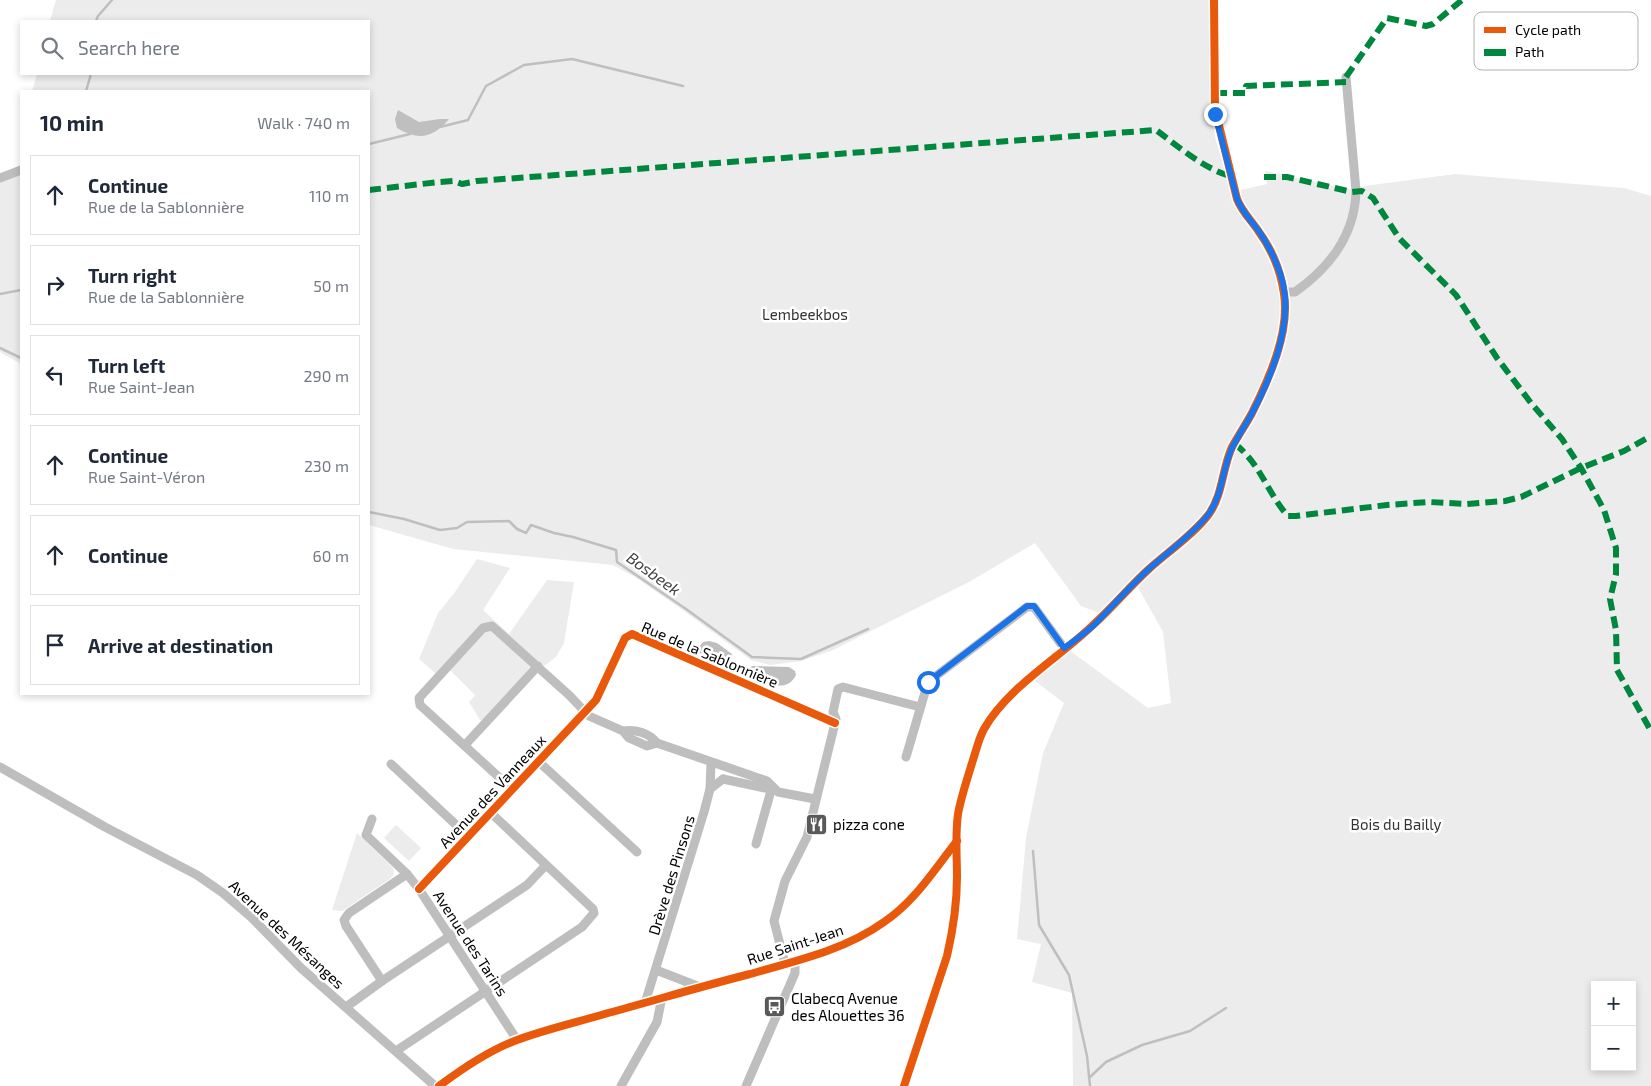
<!DOCTYPE html>
<html lang="en">
<head>
<meta charset="utf-8">
<style>
	:root { --surface:#fff; --page:#f6f6f7; --text:#1f2937; --muted:#747a83; --line:#e0e1e3 }
	body { margin:0; font-family:"Exo 2",sans-serif; background:var(--page); color:var(--text) }
	.controls { position:absolute; right:15px; bottom:15px; display:grid; overflow:hidden; border-radius:0px; box-shadow:0 2px 8px #0003 }
	.controls button { width:45px; height:45px; display:grid; place-items:center; padding:0; border:0; border-bottom:1px solid var(--line); background:var(--surface); color:var(--text); font:25px sans-serif }
	.stop { position:absolute; width:15px; height:15px; margin:-11px; border:4px solid #1a73e8; border-radius:50%; background:#fff }
	.stop.end { background:#1a73e8; border-color:#fff; box-shadow:0 1px 5px #0008 }
	.list { margin:0; padding:0; list-style:none }
	h2 { display:flex; justify-content:space-between; align-items:center; height:65px; margin:0; padding:0 20px; font-size:21px }
	h2 small { font-size:16px; font-weight:400; color:var(--muted) }
	.list li { display:grid; grid-template-columns:32px 1fr auto; gap:15px; align-items:center; box-sizing:border-box; height:80px; margin:0 10px 10px; padding:0 10px; border:1px solid var(--line); border-radius:0px }
	.list b { display:block; font-size:19px; white-space:nowrap }
	.list p { margin:0; font-size:16px; white-space:nowrap; color:var(--muted) }
	.list em { font-size:16px; font-style:normal; color:var(--muted) }
	.icon { flex:none; width:28px; height:28px; fill:none; stroke:currentColor; stroke-width:2; stroke-linecap:round; stroke-linejoin:round }
	.map { position:relative; flex:none; width:1651px; height:1086px; overflow:hidden }
	.search { position:absolute; background:var(--surface); box-shadow:0 2px 8px #0003; left:20px; top:20px; width:350px; height:55px; display:flex; align-items:center; gap:12px; box-sizing:border-box; padding:0 18px; border-radius:0px; color:var(--muted); font-size:19px }
	.panel { position:absolute; background:var(--surface); box-shadow:0 2px 8px #0003; left:20px; top:90px; width:350px; height:605px; border-radius:0px }
	.map>svg:first-child { display:block }
</style>
</head>
<body>
<div class="map">
<svg width="1651" height="1086" viewBox="0 0 1651 1086">
	<rect width="100%" height="100%" fill="#fff"/>
	<!-- green -->
	<g fill="#ececec" fill-rule="evenodd">
		<path d="M56 0H1211V113L1216 141 1232 192 1267 184 1265 171 1353 190 1357 187 1455 174 1624 188 1651 196V1086H1073L1072 993 1032 982 1041 944 1017 939 1026 838 1043 753 1064 703 1035 681 1069 650 1148 708 1171 703 1163 632 1135 582 1099 613 1081 606 1035 543 969 582 833 650 801 661 770 665 751 660 684 611 635 577 613 565 453 549 369 525V91H32L37 74H369V21H50ZM1595 985H1632V1067H1595Z"/>
		<path d="M21 173V364L0 352V182Z"/>
		<path d="M477 559 510 568 483 610 509 634 547 580 574 582 564 643 556 657 544 666 538 661 482 721 480 720 469 702 475 695 449 669 435 673 419 659 438 613 455 592Z"/>
		<path d="M396 825 421 848 409 861 384 838Z"/>
		<path d="M357 833 393 868 394 874 390 879 342 911 332 910Z"/>
	</g>
	<!-- water -->
	<g fill="#bfbfbf">
		<path d="M398 110 419 122 440 119H449C433 138 419 141 397 128L395 119Z"/>
		<path d="M709 641 717 643 732 654 729 661C712 661 710 659 695 651V648H698L703 642Z"/>
		<path d="M752 666 789 667 795 671 796 675C787 694 765 683 750 678V673L747 671Z"/>
	</g>
	<g fill="none" stroke-linecap="round" stroke-linejoin="round">
		<!-- stream -->
		<g stroke="#bfbfbf" stroke-width="2.5">
			<path d="M96 21 98 16 112 0"/>
			<path d="M86 91 91 74"/>
			<path d="M440 127 468 120 486 86 524 65 572 59 683 86"/>
			<path d="M369 144 410 134"/>
			<path d="M0 294 21 290"/>
			<path d="M0 348 21 358"/>
			<path d="M369 512 404 519 440 530 457 528 467 522 509 521 517 529 526 533 531 525 554 533 573 537 616 550 617 562 686 609 752 657 801 659 868 629"/>
			<path d="M1033 851 1039 925 1069 975 1087 1056 1090 1086"/>
			<path d="M1089 1078 1106 1062 1142 1045 1190 1031 1226 1008"/>
		</g>
		<!-- minor -->
		<g stroke="#bebebe" stroke-width="9">
			<path d="M0 178 21 170"/>
			<path d="M1284 292H1295C1329 268 1355 235 1356 191L1346 77"/>
			<path d="M623 731C636 729 649 733 657 743L767 781 778 792 815 799"/>
			<path d="M465 745 538 666"/>
			<path d="M906 757 928 682 1027 607H1034L1064 648"/>
			<path d="M539 762 637 852"/>
			<path d="M711 763 710 789 723 779"/>
			<path d="M391 764 468 836"/>
			<path d="M0 767 105 827 197 875 223 893 251 917 301 968 435 1086"/>
			<path d="M723 779 765 788 772 787"/>
			<path d="M513 790 420 705 419 698 483 628 492 626 569 695 589 716 623 731 629 738 647 746 657 743"/>
			<path d="M372 819 366 835 407 874 419 889 517 1040"/>
			<path d="M756 844 772 787"/>
			<path d="M419 889 596 700 625 638 632 634 835 723"/>
			<path d="M785 964 774 921 785 881 807 837 836 719 833 712 838 689 843 687 920 707"/>
			<path d="M656 970 700 987"/>
			<path d="M382 981 346 926 344 920 349 913 407 874"/>
			<path d="M645 1003 704 812 710 789"/>
			<path d="M346 1007 382 981 527 885 546 865"/>
			<path d="M396 1051 582 927 594 913 593 909 491 813"/>
			<path d="M439 1086C463 1068 489 1050 517 1040 547 1029 578 1022 608 1013 656 1000 703 986 750 974 796 961 845 950 884 922 915 901 934 870 957 841"/>
			<path d="M621 1086 657 1022 662 997"/>
			<path d="M746 1086 795 973V961"/>
			<path d="M904 1086 947 956C953 930 957 904 957 877 957 856 955 835 958 814 961 797 967 780 972 763 976 752 978 740 984 729 1008 687 1059 658 1093 625 1113 607 1130 586 1150 568 1169 551 1193 535 1209 514 1223 494 1222 469 1232 447 1238 436 1246 424 1252 413 1269 379 1290 332 1284 294 1281 272 1272 250 1259 232 1252 221 1242 212 1237 199L1215 109 1214 0"/>
		</g>
		<!-- quiet -->
		<g stroke="#00873e" stroke-width="6" stroke-dasharray="12 6" stroke-linecap="butt">
			<path d="M1346 77 1387 18 1426 26 1433 24 1462 0"/>
			<path d="M1215 93H1245L1246 86 1346 82"/>
			<path d="M1264 177H1287L1352 192 1362 191 1373 198 1399 238 1456 295 1497 358 1531 403 1562 439 1581 468 1604 510 1616 548V574L1610 599 1616 630 1617 670 1651 731"/>
			<path d="M369 190 439 182 454 181 462 184 477 181 1156 130C1179 147 1203 168 1230 176"/>
			<path d="M1235 444C1260 463 1268 494 1288 516H1296L1387 505 1429 502 1467 504 1505 501 1521 497 1581 468 1624 451 1651 436"/>
		</g>
		<defs>
			<g id="cycleway">
				<path d="M419 889 596 700 625 638 632 634 835 723"/>
				<path d="M439 1086C463 1068 489 1050 517 1040 547 1029 578 1022 608 1013 656 1000 703 986 750 974 796 961 845 950 884 922 915 901 934 870 957 841"/>
				<path d="M904 1086 947 956C953 930 957 904 957 877 957 856 955 835 958 814 961 797 967 780 972 763 976 752 978 740 984 729 1008 687 1059 658 1093 625 1113 607 1130 586 1150 568 1169 551 1193 535 1209 514 1223 494 1222 469 1232 447 1238 436 1246 424 1252 413 1269 379 1290 332 1284 294 1281 272 1272 250 1259 232 1252 221 1242 212 1237 199L1215 109 1214 0"/>
			</g>
		</defs>
		<!-- cycleway casing -->
		<use href="#cycleway" stroke="#fff" stroke-width="11"/>
		<!-- cycleway -->
		<use href="#cycleway" stroke="#e8590c" stroke-width="8"/>
	</g>
	<g fill="none" stroke-linecap="round" stroke-linejoin="round">
		<!-- route -->
		<path stroke="#1a73e8" stroke-width="6" d="M928 682 1027 606H1034L1064 648C1074 641 1085 633 1094 625 1113 606 1130 586 1150 568 1169 551 1192 535 1208 515 1223 495 1222 469 1232 448 1238 436 1245 426 1251 415 1270 380 1288 337 1285 296 1283 274 1271 248 1258 230 1250 220 1242 211 1237 199L1215 114"/>
	</g>
	<!-- icons -->
	<defs>
		<symbol id="restaurant-square" viewBox="-11 -11 22 22"><rect x="-9" y="-9" width="18" height="18" rx="4" fill="#595959" stroke="#fff"/><path d="M-5-6h1v4h1v-4h1v4h1v-4h1v5L-1.5 .5V6h-2V.5L-5-1ZM5-6V6H3V1.5H1.5Q1.5-4 5-6Z" fill="#fff"/></symbol>
		<symbol id="bus-square" viewBox="-11 -11 22 22"><rect x="-9" y="-9" width="18" height="18" rx="4" fill="#595959" stroke="#fff"/><path d="M-5-6H5V4H4V6H2V4H-2V6H-4V4H-5ZM-3.5-4V0h7V-4ZM-3.5 1.2v1.5H-2V1.2ZM2 1.2v1.5H3.5V1.2Z" fill="#fff"/></symbol>
	</defs>
	<g fill-rule="evenodd">
		<use href="#restaurant-square" x="804" y="812" width="25" height="25"/>
		<use href="#bus-square" x="762" y="994" width="25" height="25"/>
	</g>
	<g text-anchor="middle" dominant-baseline="central" stroke-width="5" stroke-linejoin="round" paint-order="stroke">
		<!-- park labels -->
		<g font-size="15" fill="#333" stroke="#fff">
			<text x="805" y="314">Lembeekbos</text>
			<text x="1396" y="824">Bois du Bailly</text>
		</g>
		<!-- street labels -->
		<g font-size="15" fill="#000" stroke="#fff">
			<text transform="translate(710 654) rotate(23)">Rue de la Sablonnière</text>
			<text transform="translate(492 791) rotate(-47)">Avenue des Vanneaux</text>
			<text transform="translate(671 875) rotate(-73)">Drève des Pinsons</text>
			<text transform="translate(287 934) rotate(43)">Avenue des Mésanges</text>
			<text transform="translate(471 943) rotate(57)">Avenue des Tarins</text>
			<text transform="translate(795 944) rotate(-18)">Rue Saint-Jean</text>
		</g>
		<!-- poi labels -->
		<g font-size="15" fill="#000" stroke="#fff" text-anchor="start">
			<text x="833" y="824">pizza cone</text>
			<text x="791" y="998">Clabecq Avenue<tspan x="791" dy="17">des Alouettes 36</tspan></text>
		</g>
		<!-- water labels -->
		<g font-size="16" font-style="italic" fill="#444" stroke="#fff">
			<text transform="translate(654 573) rotate(36)">Bosbeek</text>
		</g>
	</g>
	<!-- legend -->
	<rect x="1474" y="12" width="164" height="58" rx="8" fill="#fff" stroke="#b2b2b2" stroke-width="1"/>
	<rect x="1484" y="27" width="22" height="6" fill="#e8590c"/>
	<rect x="1484" y="49" width="22" height="7" fill="#00873e"/>
	<g font-size="14" fill="#000">
		<text x="1515" y="35">Cycle path</text>
		<text x="1515" y="57">Path</text>
	</g>
</svg>
<div class="controls">
<button>+</button>
<button>−</button>
</div>
<div class="stop" style="left:928px;top:682px"></div>
<div class="stop end" style="left:1215px;top:114px"></div>
<div class="search"><svg class="icon" aria-label="search" viewBox="0 0 24 24"><circle cx="10" cy="10" r="6"/><path d="M15 15l6 6"/></svg>Search here</div>
<section class="panel">
<h2>10 min<small>Walk · 740 m</small></h2>
<ul class="list">
<li><svg class="icon" aria-label="ahead" viewBox="0 0 24 24"><path d="M12 20V5M6 11l6-6 6 6"/></svg><div><b>Continue</b><p>Rue de la Sablonnière</p></div><em>110 m</em></li>
<li><svg class="icon" aria-label="right" viewBox="0 0 24 24"><path d="M7 20v-9h11M14 6l5 5-5 5"/></svg><div><b>Turn right</b><p>Rue de la Sablonnière</p></div><em>50 m</em></li>
<li><svg class="icon" aria-label="left" viewBox="0 0 24 24"><path d="M17 20v-9H6M10 6l-5 5 5 5"/></svg><div><b>Turn left</b><p>Rue Saint-Jean</p></div><em>290 m</em></li>
<li><svg class="icon" aria-label="ahead" viewBox="0 0 24 24"><path d="M12 20V5M6 11l6-6 6 6"/></svg><div><b>Continue</b><p>Rue Saint-Véron</p></div><em>230 m</em></li>
<li><svg class="icon" aria-label="ahead" viewBox="0 0 24 24"><path d="M12 20V5M6 11l6-6 6 6"/></svg><div><b>Continue</b></div><em>60 m</em></li>
<li><svg class="icon" aria-label="arrive" viewBox="0 0 24 24"><path d="M6 21V4h12l-3 4 3 4H6"/></svg><div><b>Arrive at destination</b></div></li>
</ul>
</section>
</div>
</body>
</html>
